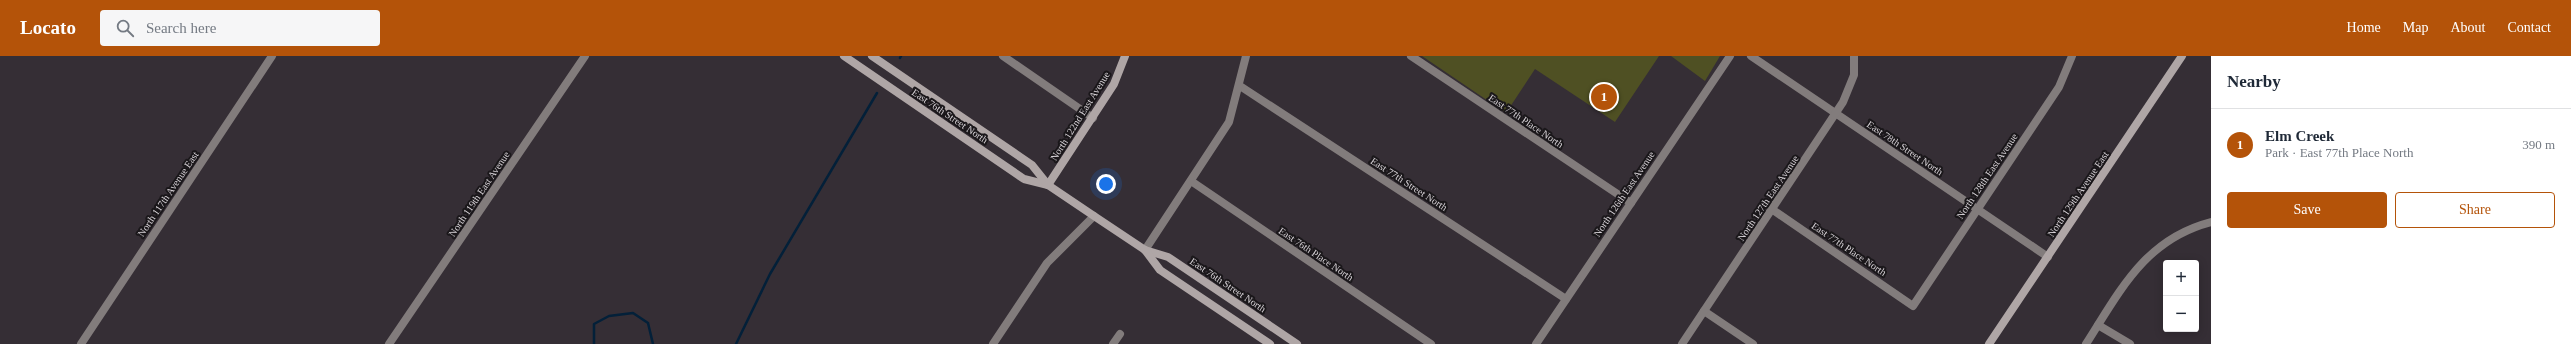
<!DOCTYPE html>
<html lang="en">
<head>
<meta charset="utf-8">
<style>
	:root { --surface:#fff; --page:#f6f6f7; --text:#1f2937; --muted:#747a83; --line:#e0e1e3; --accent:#b45309 }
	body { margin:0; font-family:"Times New Roman",serif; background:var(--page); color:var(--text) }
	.controls { position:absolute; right:12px; bottom:12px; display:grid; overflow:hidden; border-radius:4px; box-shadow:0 2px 10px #0003 }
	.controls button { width:36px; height:36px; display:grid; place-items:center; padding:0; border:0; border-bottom:1px solid var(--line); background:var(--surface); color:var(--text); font:20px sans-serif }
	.you { position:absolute; left:1106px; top:128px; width:14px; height:14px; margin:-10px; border:3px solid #fff; border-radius:50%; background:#1a73e8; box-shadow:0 0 0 6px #1a73e833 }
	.badge { display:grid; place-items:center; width:26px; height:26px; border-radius:50%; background:var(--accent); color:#fff; font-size:13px; font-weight:700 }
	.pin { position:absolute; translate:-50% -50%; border:2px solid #fff; box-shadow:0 1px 4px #0006 }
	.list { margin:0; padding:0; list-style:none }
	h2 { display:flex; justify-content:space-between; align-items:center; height:52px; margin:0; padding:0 16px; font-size:17px }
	h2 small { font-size:13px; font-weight:400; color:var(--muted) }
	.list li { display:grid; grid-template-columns:26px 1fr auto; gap:12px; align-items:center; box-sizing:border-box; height:72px; padding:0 16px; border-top:1px solid var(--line) }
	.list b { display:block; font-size:15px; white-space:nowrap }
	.list p { margin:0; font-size:13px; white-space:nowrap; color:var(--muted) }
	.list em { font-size:13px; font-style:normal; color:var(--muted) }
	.actions { display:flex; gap:8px; padding:12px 16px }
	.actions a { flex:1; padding:9px 0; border:1px solid var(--accent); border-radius:4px; text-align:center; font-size:14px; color:var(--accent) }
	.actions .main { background:var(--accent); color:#fff }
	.icon { flex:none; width:22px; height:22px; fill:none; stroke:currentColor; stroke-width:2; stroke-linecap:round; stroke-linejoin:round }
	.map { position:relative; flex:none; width:2211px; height:288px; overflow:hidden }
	header { display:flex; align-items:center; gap:24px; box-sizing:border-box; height:56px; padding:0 20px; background:var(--accent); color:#fff }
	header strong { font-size:19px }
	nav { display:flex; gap:22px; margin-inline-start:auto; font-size:14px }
	.search { width:280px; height:36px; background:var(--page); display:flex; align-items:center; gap:10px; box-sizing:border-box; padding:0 14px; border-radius:4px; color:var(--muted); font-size:15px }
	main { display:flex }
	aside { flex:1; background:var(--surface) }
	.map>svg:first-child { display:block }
</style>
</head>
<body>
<header>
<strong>Locato</strong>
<div class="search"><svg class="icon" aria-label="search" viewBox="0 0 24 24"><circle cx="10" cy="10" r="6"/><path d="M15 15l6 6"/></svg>Search here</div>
<nav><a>Home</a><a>Map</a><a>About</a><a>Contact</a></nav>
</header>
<main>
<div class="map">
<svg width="2211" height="288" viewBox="0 0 2211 288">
	<rect width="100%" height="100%" fill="#352e35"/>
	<!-- green -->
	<path fill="#4f5023" d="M1422 0H1720L1705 25 1671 0H1659L1615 66 1535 13 1506 57Z"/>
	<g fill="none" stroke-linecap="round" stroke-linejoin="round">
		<!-- stream -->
		<g stroke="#032039" stroke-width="2.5">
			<path d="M900 2 901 0"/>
			<path d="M594 288V268L609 260 633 257 648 267 653 288"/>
			<path d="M736 288 770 218 877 37"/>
		</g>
		<!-- street -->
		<g stroke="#827c7c" stroke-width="8">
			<path d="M1003 0 1093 62"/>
			<path d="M1411 0 1631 147"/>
			<path d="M1751 0 2048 201"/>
			<path d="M1240 30 1566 243"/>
			<path d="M1191 125 1431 288"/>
			<path d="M1773 154 1913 250 2059 31 2072 0"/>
			<path d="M1145 194 1229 66 1246 0"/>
			<path d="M1704 255 1753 288"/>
			<path d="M2098 269 2130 288"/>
			<path d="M81 288 272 0"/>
			<path d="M389 288 585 0"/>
			<path d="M993 288 1047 207 1094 160"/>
			<path d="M1113 288 1120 278"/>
			<path d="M1536 288 1730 0"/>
			<path d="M1682 288 1843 46 1854 19V0"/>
			<path d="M2086 288C2120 235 2145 183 2211 166"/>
		</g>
		<!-- secondary -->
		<g stroke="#afa6a6" stroke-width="8">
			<path d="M844 0 1024 123 1048 129"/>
			<path d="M872 0 1032 109 1048 129 1094 160 1145 194 1168 201 1297 288"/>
			<path d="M1048 129 1114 28 1125 0"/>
			<path d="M1145 194 1160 214 1270 288"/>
			<path d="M1989 288 2182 0"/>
		</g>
	</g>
	<g text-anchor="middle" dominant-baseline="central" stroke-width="4" stroke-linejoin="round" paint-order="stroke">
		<!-- street labels -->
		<g font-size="10" fill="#d9d4d9" stroke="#1a171a">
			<text transform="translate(950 60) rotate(34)">East 76th Street North</text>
			<text transform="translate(1080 60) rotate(-58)">North 122nd East Avenue</text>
			<text transform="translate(1526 65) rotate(34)">East 77th Place North</text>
			<text transform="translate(1905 92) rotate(34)">East 78th Street North</text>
			<text transform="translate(1987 120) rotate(-56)">North 128th East Avenue</text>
			<text transform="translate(1409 128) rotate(33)">East 77th Street North</text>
			<text transform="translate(168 138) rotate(-56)">North 117th Avenue East</text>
			<text transform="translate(479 138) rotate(-56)">North 119th East Avenue</text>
			<text transform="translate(1624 138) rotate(-56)">North 126th East Avenue</text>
			<text transform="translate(2078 138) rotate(-56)">North 129th Avenue East</text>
			<text transform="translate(1768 142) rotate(-56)">North 127th East Avenue</text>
			<text transform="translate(1849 193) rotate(34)">East 77th Place North</text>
			<text transform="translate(1316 198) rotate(34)">East 76th Place North</text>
			<text transform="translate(1228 229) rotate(34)">East 76th Street North</text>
		</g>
	</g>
</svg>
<div class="controls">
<button>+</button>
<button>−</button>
</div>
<div class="you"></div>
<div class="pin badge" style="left:1604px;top:41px">1</div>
</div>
<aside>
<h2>Nearby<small></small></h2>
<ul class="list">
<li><span class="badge">1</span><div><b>Elm Creek</b><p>Park · East 77th Place North</p></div><em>390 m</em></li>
</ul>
<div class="actions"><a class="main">Save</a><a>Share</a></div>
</aside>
</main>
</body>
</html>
